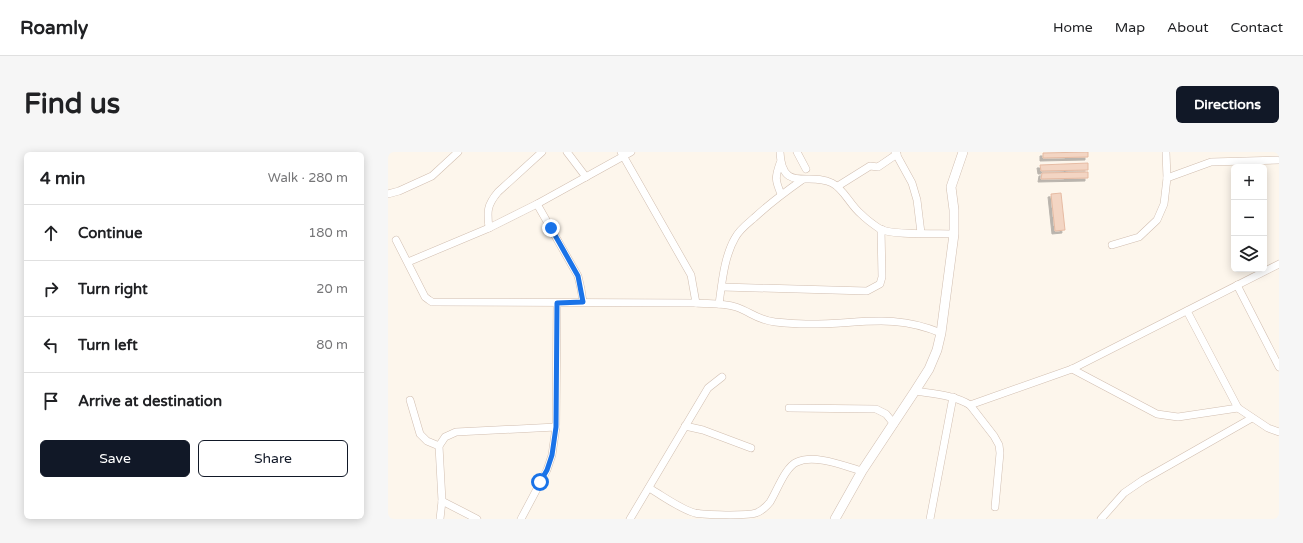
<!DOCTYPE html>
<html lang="en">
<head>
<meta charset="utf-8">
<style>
	:root { --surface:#fff; --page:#f6f6f6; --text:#202124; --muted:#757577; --line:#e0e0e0; --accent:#111827 }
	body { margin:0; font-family:"Varela Round",sans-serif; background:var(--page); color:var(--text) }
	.controls { position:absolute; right:12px; top:12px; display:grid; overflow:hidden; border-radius:6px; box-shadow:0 2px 10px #0003 }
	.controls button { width:36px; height:36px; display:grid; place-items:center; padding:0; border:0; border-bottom:1px solid var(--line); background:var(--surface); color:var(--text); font:20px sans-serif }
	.stop { position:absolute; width:12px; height:12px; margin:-9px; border:3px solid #1a73e8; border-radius:50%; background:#fff }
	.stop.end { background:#1a73e8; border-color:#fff; box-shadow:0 1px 4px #0008 }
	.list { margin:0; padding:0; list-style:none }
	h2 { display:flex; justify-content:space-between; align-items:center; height:52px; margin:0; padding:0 16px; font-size:17px }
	h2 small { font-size:13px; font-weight:400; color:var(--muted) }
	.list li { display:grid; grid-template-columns:26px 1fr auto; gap:12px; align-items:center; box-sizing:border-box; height:56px; padding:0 16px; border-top:1px solid var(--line) }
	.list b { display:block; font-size:15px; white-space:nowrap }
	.list em { font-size:13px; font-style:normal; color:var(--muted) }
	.actions { display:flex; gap:8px; padding:12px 16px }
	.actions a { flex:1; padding:9px 0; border:1px solid var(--accent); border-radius:6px; text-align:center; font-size:14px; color:var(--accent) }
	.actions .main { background:var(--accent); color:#fff }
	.icon { flex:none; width:22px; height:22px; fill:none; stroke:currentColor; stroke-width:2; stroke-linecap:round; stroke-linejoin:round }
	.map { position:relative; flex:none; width:891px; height:367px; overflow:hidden; border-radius:6px }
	header { display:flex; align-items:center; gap:24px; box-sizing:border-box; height:56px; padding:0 20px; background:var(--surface); border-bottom:1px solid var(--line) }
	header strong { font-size:19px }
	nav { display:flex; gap:22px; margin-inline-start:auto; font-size:14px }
	.intro { display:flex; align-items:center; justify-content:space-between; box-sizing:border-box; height:96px; padding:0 24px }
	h1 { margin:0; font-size:28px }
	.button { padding:10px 18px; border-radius:6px; background:var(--accent); color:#fff; font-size:14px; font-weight:700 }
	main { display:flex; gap:24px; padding:0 24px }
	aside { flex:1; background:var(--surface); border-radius:6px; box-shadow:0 2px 10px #0003 }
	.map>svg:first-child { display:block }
</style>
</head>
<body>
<header>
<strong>Roamly</strong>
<nav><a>Home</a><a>Map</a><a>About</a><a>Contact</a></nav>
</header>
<div class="intro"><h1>Find us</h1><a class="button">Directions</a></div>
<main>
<aside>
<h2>4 min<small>Walk · 280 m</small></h2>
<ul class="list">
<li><svg class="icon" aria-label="ahead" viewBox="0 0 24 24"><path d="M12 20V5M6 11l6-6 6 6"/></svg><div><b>Continue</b></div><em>180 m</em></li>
<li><svg class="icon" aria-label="right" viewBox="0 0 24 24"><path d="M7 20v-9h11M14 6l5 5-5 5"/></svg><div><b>Turn right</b></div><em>20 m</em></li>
<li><svg class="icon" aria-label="left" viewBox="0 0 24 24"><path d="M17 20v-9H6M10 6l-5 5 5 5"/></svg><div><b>Turn left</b></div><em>80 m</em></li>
<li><svg class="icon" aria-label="arrive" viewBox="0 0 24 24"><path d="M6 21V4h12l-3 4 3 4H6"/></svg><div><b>Arrive at destination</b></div></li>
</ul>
<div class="actions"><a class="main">Save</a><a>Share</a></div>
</aside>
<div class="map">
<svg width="891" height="367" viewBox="0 0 891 367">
	<defs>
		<filter id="shadow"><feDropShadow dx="-3" dy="3" stdDeviation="0" flood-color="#0004"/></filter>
	</defs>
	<rect width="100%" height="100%" fill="#fdf6ec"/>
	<!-- building -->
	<g fill="#f3d5c3" stroke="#e6bba3" filter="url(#shadow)">
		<path d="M700 0V5L655 6V1Z"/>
		<path d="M700 11V18L653 19 652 13Z"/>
		<path d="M700 20V26L653 27 654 21Z"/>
		<path d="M673 41 677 78 667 79 663 42Z"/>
	</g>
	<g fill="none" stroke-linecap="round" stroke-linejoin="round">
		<defs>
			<g id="minor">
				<path d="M179 0 198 25"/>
				<path d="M233 0 303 123 308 151"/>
				<path d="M392 0C394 42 421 19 444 31 456 37 462 53 473 62 478 67 486 73 492 77 506 84 549 81 566 82"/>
				<path d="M409 0 418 17"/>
				<path d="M507 0 524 31 529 48 533 81"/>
				<path d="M392 11C387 25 387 28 393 42"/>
				<path d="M779 26 823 10 891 8"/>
				<path d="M450 34 482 14 490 15 509 2"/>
				<path d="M0 42 11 39 44 24 70 0"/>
				<path d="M149 52 190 124 193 137 195 150"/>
				<path d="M101 76C99 59 99 53 110 40L154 0"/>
				<path d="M8 88 37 145 41 148 44 150 308 151C322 152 335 151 348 155 363 160 369 168 387 170 397 171 408 172 418 172 468 173 504 160 553 181"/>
				<path d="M724 93 751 85 769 68 776 52 779 26 778 0"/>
				<path d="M20 110 101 76 149 52 243 0"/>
				<path d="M849 133 891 215"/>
				<path d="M334 135 479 139 492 132 494 125 493 77"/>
				<path d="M331 152C334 131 336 105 347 86 351 78 359 72 366 66 381 52 397 40 414 28"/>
				<path d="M799 159 850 256 880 276 891 280"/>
				<path d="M684 217 769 262 790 265 850 256"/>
				<path d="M527 239C546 242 566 243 582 253L684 217 891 112"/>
				<path d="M22 248 32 282 39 289 51 294"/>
				<path d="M582 253 606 284 611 293 612 301 607 355"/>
				<path d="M401 256 488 257 498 262 506 272"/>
				<path d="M297 274 315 278 363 296"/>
				<path d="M261 336C275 344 292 357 307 361 316 363 359 364 368 361 374 359 378 355 382 350 389 339 397 315 409 310 427 302 456 314 474 319"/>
				<path d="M54 349 89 367"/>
				<path d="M52 367 54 349 51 294 57 285 68 280 168 275"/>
				<path d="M133 367 159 318 164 303 168 275 169 151"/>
				<path d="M242 367 320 236 334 225"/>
				<path d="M542 367 565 245"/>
				<path d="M713 367 736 341 755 328 864 266"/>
			</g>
			<path id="tertiary" d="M447 367 474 319 527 239 541 217 549 198 553 181 566 82V58L563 35 575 0"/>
		</defs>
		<!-- minor casing -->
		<use href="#minor" stroke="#d1beb0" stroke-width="8"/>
		<!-- tertiary casing -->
		<use href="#tertiary" stroke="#d1beb0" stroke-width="10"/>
		<!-- minor -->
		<use href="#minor" stroke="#fff" stroke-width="7"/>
		<!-- tertiary -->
		<use href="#tertiary" stroke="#fff" stroke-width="9"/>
	</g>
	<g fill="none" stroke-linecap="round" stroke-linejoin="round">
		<!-- route -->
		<path stroke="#1a73e8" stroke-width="5" d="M152 330 159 318 164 303 168 275 169 151 195 150 190 124 163 76"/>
	</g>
</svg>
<div class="controls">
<button>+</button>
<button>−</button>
<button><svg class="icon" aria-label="layers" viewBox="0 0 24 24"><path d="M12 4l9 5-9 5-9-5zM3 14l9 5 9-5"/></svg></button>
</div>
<div class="stop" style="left:152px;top:330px"></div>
<div class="stop end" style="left:163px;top:76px"></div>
</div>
</main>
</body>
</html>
